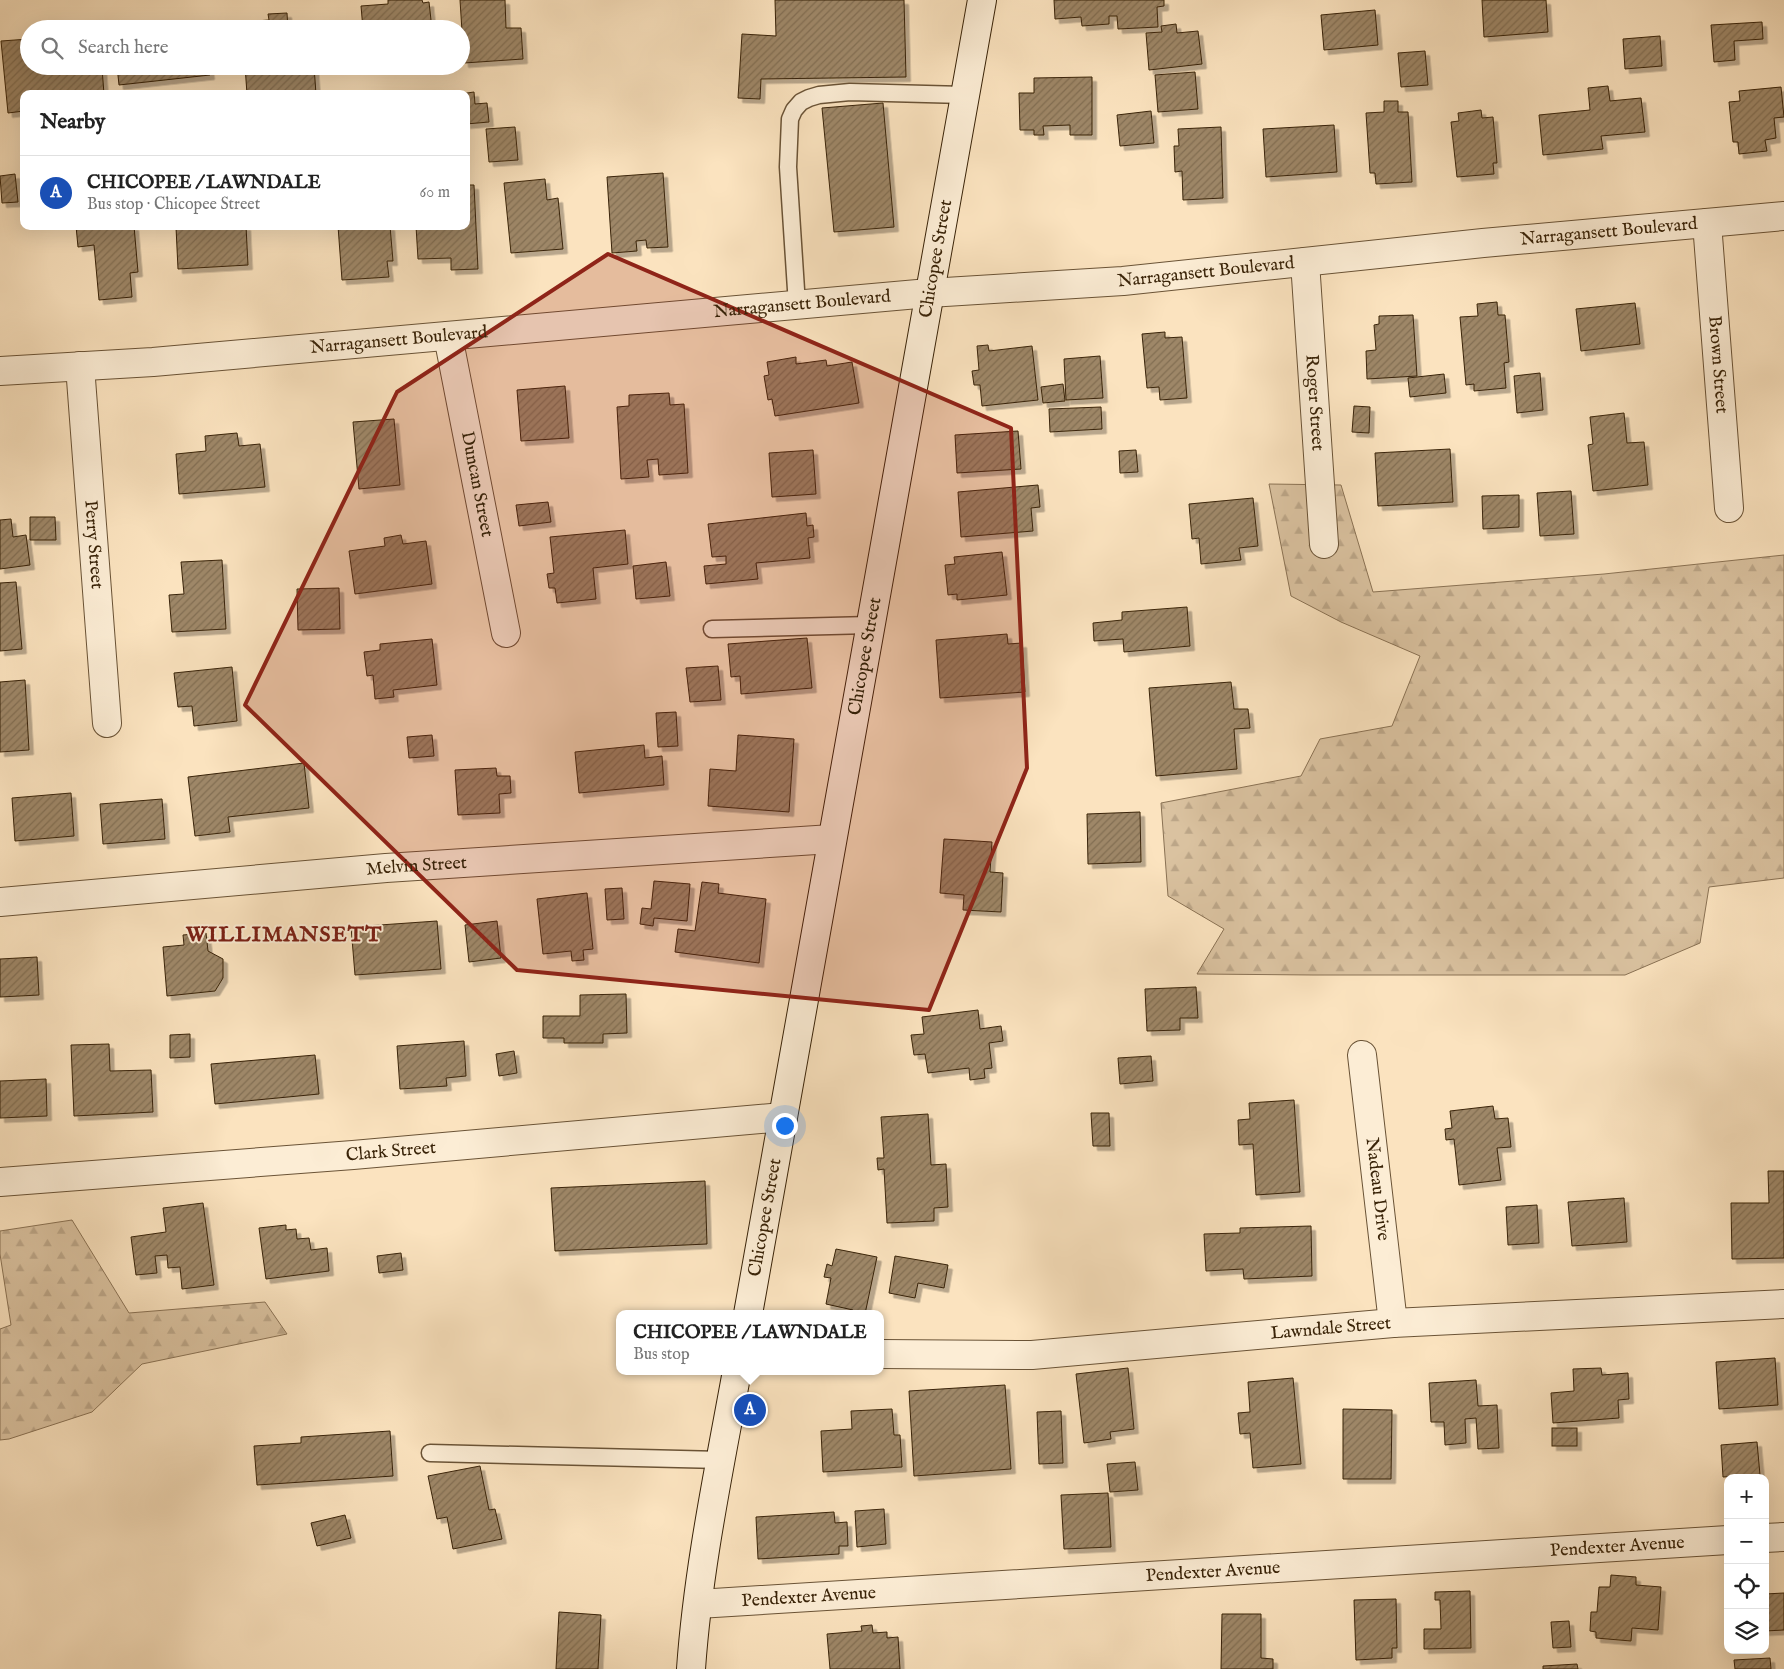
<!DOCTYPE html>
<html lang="en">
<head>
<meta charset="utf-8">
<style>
	:root { --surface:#fff; --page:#f6f6f6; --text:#222; --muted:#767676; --line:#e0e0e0; --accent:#1a73e8 }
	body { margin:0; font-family:"IM FELL English",serif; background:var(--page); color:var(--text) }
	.controls { position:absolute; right:15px; bottom:15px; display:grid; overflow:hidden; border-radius:10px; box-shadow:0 5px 20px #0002 }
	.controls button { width:45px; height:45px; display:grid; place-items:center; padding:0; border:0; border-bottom:1px solid var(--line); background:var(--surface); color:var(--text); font:25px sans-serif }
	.you { position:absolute; left:784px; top:1125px; width:18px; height:18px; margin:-12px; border:4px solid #fff; border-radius:50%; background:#1a73e8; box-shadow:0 0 0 8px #1a73e833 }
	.badge { display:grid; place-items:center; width:32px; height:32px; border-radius:50%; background:var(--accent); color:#fff; font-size:16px; font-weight:700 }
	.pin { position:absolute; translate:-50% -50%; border:2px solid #fff; box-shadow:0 1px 5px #0006 }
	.popup { position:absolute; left:616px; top:1310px; width:268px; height:65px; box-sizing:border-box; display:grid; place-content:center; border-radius:10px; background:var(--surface); filter:drop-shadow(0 1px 4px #0005); font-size:16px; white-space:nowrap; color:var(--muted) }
	.popup b { font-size:19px; color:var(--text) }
	.popup::after { content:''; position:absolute; left:50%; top:100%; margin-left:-10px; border:10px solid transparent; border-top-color:var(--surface) }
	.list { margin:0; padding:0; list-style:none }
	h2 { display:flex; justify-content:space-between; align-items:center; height:65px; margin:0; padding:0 20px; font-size:21px }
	h2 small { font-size:16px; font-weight:400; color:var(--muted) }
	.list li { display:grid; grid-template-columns:32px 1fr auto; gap:15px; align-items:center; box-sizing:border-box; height:75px; padding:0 20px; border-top:1px solid var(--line) }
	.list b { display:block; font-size:19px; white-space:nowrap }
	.list p { margin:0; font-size:16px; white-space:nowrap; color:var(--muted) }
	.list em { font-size:16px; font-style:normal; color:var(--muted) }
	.icon { flex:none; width:28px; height:28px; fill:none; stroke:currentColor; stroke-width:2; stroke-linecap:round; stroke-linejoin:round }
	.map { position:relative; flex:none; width:1784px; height:1669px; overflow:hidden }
	.search { position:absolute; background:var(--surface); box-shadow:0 5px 20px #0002; left:20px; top:20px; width:450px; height:55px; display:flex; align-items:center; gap:12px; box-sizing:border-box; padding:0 18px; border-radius:28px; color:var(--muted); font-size:19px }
	.panel { position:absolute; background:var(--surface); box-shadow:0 5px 20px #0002; left:20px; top:90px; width:450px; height:140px; border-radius:10px }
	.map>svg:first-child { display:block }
</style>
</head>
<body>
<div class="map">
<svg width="1784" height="1669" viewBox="0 0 1784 1669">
	<defs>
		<pattern id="forest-firs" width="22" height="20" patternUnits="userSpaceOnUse" patternTransform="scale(1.25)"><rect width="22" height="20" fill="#dac2a0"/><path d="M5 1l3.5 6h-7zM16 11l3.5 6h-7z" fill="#bca688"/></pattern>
		<pattern id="building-hatch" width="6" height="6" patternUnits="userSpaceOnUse" patternTransform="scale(1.25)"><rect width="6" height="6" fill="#9e8767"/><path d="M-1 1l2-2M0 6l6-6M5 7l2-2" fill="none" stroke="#826e53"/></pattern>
		<filter id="shadow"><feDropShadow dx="4.5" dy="4.5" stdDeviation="0" flood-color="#0004"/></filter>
	</defs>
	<rect width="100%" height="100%" fill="#fbe3bf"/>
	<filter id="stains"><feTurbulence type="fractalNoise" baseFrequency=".004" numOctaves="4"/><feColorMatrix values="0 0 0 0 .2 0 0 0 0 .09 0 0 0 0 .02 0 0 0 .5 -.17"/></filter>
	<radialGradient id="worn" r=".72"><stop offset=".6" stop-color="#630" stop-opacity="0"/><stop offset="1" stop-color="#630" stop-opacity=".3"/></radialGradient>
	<!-- forest -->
	<g fill="url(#forest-firs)" stroke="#8a7254">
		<path d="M1269 484 1341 485 1373 592 1604 574 1784 555V878L1709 887 1700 943 1625 975H1313L1197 974 1224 929 1168 896 1161 803 1301 776 1320 739 1392 726 1420 656 1341 622 1291 596Z"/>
		<path d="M72 1220 129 1313 265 1302 287 1334 142 1364 92 1412 9 1439 0 1440V1329L11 1325 0 1254V1231Z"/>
	</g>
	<!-- building -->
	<g fill="url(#building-hatch)" stroke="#392308" filter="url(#shadow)">
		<path d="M388 0H422L423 3 429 2 432 29H363L361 6 388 4Z"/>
		<path d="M460 0H505L506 28H521L523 59 464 63Z"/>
		<path d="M775 0H904L906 77 761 79 760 99 738 98 742 34 776 36Z"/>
		<path d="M1054 0H1164V6L1157 7 1158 27 1118 29 1117 16H1109V24L1082 26 1081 17 1055 19Z"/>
		<path d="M1482 0H1546L1548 32 1484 37Z"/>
		<path d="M1375 10 1378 45 1324 50 1321 15Z"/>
		<path d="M287 13 288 29H230L229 23 269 20 268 14Z"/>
		<path d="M1762 22 1763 39 1734 41 1735 60 1714 62 1711 25Z"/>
		<path d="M1176 24 1177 33 1198 31 1202 64 1149 70 1146 33 1162 32 1161 26Z"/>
		<path d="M157 25V29H127Z"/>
		<path d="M204 26 205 29H180Z"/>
		<path d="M1660 36 1662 66 1625 69 1623 39Z"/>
		<path d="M29 39V66H54V72L102 68 104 94H24V111L8 113 1 41Z"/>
		<path d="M1425 51 1428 85 1401 87 1398 53Z"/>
		<path d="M117 66H209L210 75 119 85Z"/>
		<path d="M245 66H314L316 94H247Z"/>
		<path d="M1195 72 1198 109 1158 112 1155 75Z"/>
		<path d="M1092 77V135H1070V125L1043 126 1044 135H1034V130H1020L1019 93H1034V78Z"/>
		<path d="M1608 86 1610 101 1641 98 1645 132 1601 136 1603 149 1543 155 1539 115 1590 110 1588 88Z"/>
		<path d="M1781 87 1784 117 1774 118 1776 138 1765 140 1767 151 1739 154 1738 142H1733L1729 102 1740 101 1739 91Z"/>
		<path d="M474 92 475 104 487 103 489 122 466 124V94H460Z"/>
		<path d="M1384 101H1398V112H1408L1412 182 1376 184 1375 173H1370L1366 113 1384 112Z"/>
		<path d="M883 103 894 227 834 232 822 108Z"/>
		<path d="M1481 110 1482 118 1493 117 1497 163H1493L1494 174 1457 177 1451 122 1459 121 1458 113Z"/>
		<path d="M1151 111 1154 143 1120 146 1117 115Z"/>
		<path d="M1334 125 1337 172 1266 177 1263 129Z"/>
		<path d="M515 127 518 160 489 162 486 129Z"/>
		<path d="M1221 127 1223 198 1183 200 1182 171 1175 172 1174 146H1179L1178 129Z"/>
		<path d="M663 173 668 247 647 248 646 240 636 241 637 251 612 253 607 177Z"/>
		<path d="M15 174 18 202 2 203 0 176Z"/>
		<path d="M545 179 547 200 558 198 563 249 511 253 504 183Z"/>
		<path d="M466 185H474L478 269 451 270V258L418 259 416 226H466Z"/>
		<path d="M76 226H134L138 272 130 273 132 297 99 300 94 245 78 247Z"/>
		<path d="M246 226 248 265 178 269 176 227Z"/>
		<path d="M338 226H390L393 261H387L389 277 342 280Z"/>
		<path d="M1497 302 1498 315H1505L1509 362 1504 363 1506 388 1474 391V384L1466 385 1460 317 1478 316 1477 304Z"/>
		<path d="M1635 303 1640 344 1581 351 1576 309Z"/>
		<path d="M1413 315 1417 376 1367 379 1366 351 1376 350 1374 325 1379 324V316Z"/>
		<path d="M1165 332V338L1182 337 1187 398 1160 400 1159 387 1147 388 1142 334Z"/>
		<path d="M988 345 989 351 1032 346 1038 400 982 406 980 385H974L972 371 979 370 977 346Z"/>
		<path d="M1100 356 1103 398 1066 400 1064 359Z"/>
		<path d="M796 357V364L826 360 827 366 852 362 859 403 775 416 772 399 768 400 764 376 769 375 767 362Z"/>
		<path d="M1540 373 1543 410 1517 413 1514 376Z"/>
		<path d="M1444 374 1446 393 1410 397 1408 378Z"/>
		<path d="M1063 384 1065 401 1043 403 1041 387Z"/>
		<path d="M565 386 569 438 521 441 517 390Z"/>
		<path d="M669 393 670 405 684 404 688 473 659 475 658 459 647 460 649 477 621 479 617 407 629 406V395Z"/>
		<path d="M1354 406 1370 407 1369 433 1352 432Z"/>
		<path d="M1101 407 1102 429 1050 432 1049 409Z"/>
		<path d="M1624 413 1627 443 1644 442 1648 485 1593 491 1588 445 1593 444 1590 417Z"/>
		<path d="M394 419 400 485 359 489 353 422Z"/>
		<path d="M1018 431 1021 469 957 473 955 435Z"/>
		<path d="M237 433 239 446 260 444 265 487 179 494 176 454 206 451 205 436Z"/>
		<path d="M1450 449 1453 502 1378 506 1375 453Z"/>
		<path d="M813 450 816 494 772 497 769 453Z"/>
		<path d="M1136 450 1138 472 1120 473 1119 451Z"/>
		<path d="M1038 485 1040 507 1031 508 1033 531 961 537 958 492Z"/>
		<path d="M1571 491 1574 534 1540 536 1537 493Z"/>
		<path d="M1519 495V527L1483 529 1482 496Z"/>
		<path d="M1253 498 1258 546 1239 548 1241 560 1201 564 1199 538 1192 539 1189 504Z"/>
		<path d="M548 502 551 522 519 526 516 505Z"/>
		<path d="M806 513 807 526 813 525 814 537 808 538 810 558 756 563 758 579 706 584 704 566 726 564V556L712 557 708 524Z"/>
		<path d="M30 517H55L56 540H30Z"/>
		<path d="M11 519 13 537 26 535 30 565 0 569V520Z"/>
		<path d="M625 530 628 564 593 568 596 599 557 603 555 588H549L547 574 554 573 550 537Z"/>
		<path d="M401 535 403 544 426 541 432 584 355 594 349 551 385 546 384 538Z"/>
		<path d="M1002 552 1007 595 957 600V594L948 595 945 565 955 564 954 557Z"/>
		<path d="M222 560 226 629 172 632 169 595 184 594 181 562Z"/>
		<path d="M666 562 670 596 636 599 633 566Z"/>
		<path d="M16 582 22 649 0 651V583Z"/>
		<path d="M339 588 340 629 298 630 297 589Z"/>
		<path d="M1187 607 1190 646 1124 652 1123 639 1094 641 1093 623 1122 620V612Z"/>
		<path d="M1007 634 1008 644 1022 643 1025 692 940 698 936 640Z"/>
		<path d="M807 638 812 688 741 694 740 676 731 677 728 644Z"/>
		<path d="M432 639 437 685 393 690 394 697 375 699 373 675 367 676 364 652 380 650V644Z"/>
		<path d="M718 666 721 700 690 702 686 668Z"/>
		<path d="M232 667 237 721 194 726 192 706 178 707 174 673Z"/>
		<path d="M25 680 29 750 0 752V682Z"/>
		<path d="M1231 682 1234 709H1248L1250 728 1234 729 1237 769 1156 776 1149 688Z"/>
		<path d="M676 712 678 746 658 747 656 713Z"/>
		<path d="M432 735 434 756 409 758 407 737Z"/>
		<path d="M738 735 794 739 789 812 708 806 710 769 736 771Z"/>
		<path d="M644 745 645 758 662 756 664 785 579 793 575 752Z"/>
		<path d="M304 763 309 808 228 817 230 832 195 836 188 777Z"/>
		<path d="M496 768 497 776H510L511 793 499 794 500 813 458 815 455 770Z"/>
		<path d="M71 793 74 836 15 841 12 798Z"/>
		<path d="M162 799 165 839 103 844 100 804Z"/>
		<path d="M1140 812 1141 862 1088 864 1087 814Z"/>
		<path d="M944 839 992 842 990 872 1003 873 1001 912 963 910 964 895 940 893Z"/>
		<path d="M654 881 690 884 687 921 654 918 653 926 640 924 642 908 651 909Z"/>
		<path d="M702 882 719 884 718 893 766 899 759 963 675 952 678 929 695 931Z"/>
		<path d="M622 888 624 919 607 920 605 889Z"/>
		<path d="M587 893 593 949 583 950 584 960 572 961 571 951 543 954 537 899Z"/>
		<path d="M437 921 441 969 355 975 351 927Z"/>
		<path d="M497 921 501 958 469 962 465 925Z"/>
		<path d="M206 933 208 951 223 959V978L215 991 167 996 163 947 184 945 183 935Z"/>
		<path d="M37 957 39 995 0 997V959Z"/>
		<path d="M1196 987 1198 1018H1180V1030L1147 1031 1145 989Z"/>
		<path d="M626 994 627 1033 603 1034V1043H564V1038H543V1016H580V995Z"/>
		<path d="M978 1010 980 1029 1001 1026 1003 1041 989 1043 992 1068 984 1069 985 1078 970 1080 969 1068 928 1073 925 1054 914 1055 911 1035 924 1034 922 1017Z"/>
		<path d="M190 1034V1057L170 1058V1035Z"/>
		<path d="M464 1041 466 1076 446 1078 447 1086 400 1089 397 1046Z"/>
		<path d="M109 1044 110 1071 151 1070 153 1112 74 1116 71 1045Z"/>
		<path d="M514 1051 517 1073 499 1076 496 1054Z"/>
		<path d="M315 1055 319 1094 215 1104 211 1064Z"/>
		<path d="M1151 1056 1153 1081 1120 1084 1118 1058Z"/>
		<path d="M46 1079 47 1116 0 1118V1081Z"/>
		<path d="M1294 1100 1300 1192 1256 1195 1253 1144 1239 1145 1238 1120 1250 1119 1249 1103Z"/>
		<path d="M1493 1106 1495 1119 1508 1118 1511 1147 1497 1148 1501 1180 1459 1185 1454 1139 1446 1140 1445 1129 1452 1128 1450 1111Z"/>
		<path d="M1091 1113H1109L1110 1146H1093Z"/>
		<path d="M928 1114 931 1165 946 1164 948 1207 934 1208V1221L887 1223 884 1169 878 1170 877 1158H884L881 1117Z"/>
		<path d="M1768 1171H1784V1258L1732 1259 1731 1203H1769Z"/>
		<path d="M705 1181 707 1244 555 1251 551 1188Z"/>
		<path d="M1624 1198 1627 1242 1572 1246 1568 1202Z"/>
		<path d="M203 1203 214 1285 182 1289 180 1267 168 1268 167 1255 155 1256 157 1273 136 1275 131 1237 166 1232 163 1208Z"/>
		<path d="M1537 1205 1539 1243 1508 1245 1506 1207Z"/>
		<path d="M286 1225V1230L296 1229 297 1239 309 1238 311 1250 327 1248 329 1271 266 1279 259 1228Z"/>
		<path d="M1311 1226 1312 1276 1244 1279 1243 1269 1206 1271 1204 1234 1240 1233V1228Z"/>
		<path d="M836 1249 877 1257 865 1314H852L853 1310 826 1304 831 1278 824 1277 827 1264 832 1266Z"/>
		<path d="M401 1253 403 1270 379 1273 377 1256Z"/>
		<path d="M895 1256 948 1265 944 1288 918 1283 915 1298 889 1293Z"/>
		<path d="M1775 1358 1778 1405 1719 1409 1716 1362Z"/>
		<path d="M1128 1368 1134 1429 1110 1432 1111 1439 1084 1443 1076 1374Z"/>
		<path d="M1601 1368 1602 1375 1628 1373 1629 1399 1618 1400 1619 1418 1553 1423 1551 1393 1574 1391 1573 1369Z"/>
		<path d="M1293 1378 1301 1464 1253 1468 1250 1433 1240 1434 1238 1413 1250 1412 1248 1382Z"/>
		<path d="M1476 1380 1478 1406 1497 1405 1499 1448 1478 1449 1476 1418 1465 1419 1466 1443 1445 1445 1444 1422H1431L1429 1383Z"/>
		<path d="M1005 1385 1011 1469 914 1476 909 1391Z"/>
		<path d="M892 1409 894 1435H900L902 1467 823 1472 821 1431 852 1429 851 1411Z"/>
		<path d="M1343 1409 1392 1410 1391 1479H1343Z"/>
		<path d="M1061 1411 1063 1463 1039 1464 1037 1412Z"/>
		<rect x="1552" y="1428" width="25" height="18"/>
		<path d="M390 1431 393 1476 257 1485 254 1446 301 1443V1437Z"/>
		<path d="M1757 1442 1760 1475 1723 1477 1721 1445Z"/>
		<path d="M1135 1462 1138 1490 1110 1492 1107 1464Z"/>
		<path d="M480 1466 489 1510 495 1509 502 1539 453 1549 447 1517 437 1519 428 1476Z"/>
		<path d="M1108 1493 1111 1547 1064 1549 1061 1495Z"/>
		<path d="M884 1509 886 1544 857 1547 855 1511Z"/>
		<path d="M834 1512 835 1523 847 1522 848 1546H839V1554L758 1559 756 1517Z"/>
		<path d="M345 1515 351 1538 317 1546 311 1523Z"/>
		<path d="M1611 1575 1636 1577V1585L1661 1587 1658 1630 1632 1628 1631 1641 1596 1638V1632L1590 1631 1591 1612H1597L1599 1587H1610Z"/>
		<path d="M1470 1591 1471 1648 1424 1649V1629H1441L1440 1600H1435V1592Z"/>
		<path d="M1784 1593V1630L1765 1631V1594Z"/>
		<path d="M1396 1599 1397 1648H1392V1658L1356 1660 1354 1600Z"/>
		<path d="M559 1612 601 1615 598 1669H556Z"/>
		<path d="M1222 1614H1261V1658L1273 1659V1669H1221Z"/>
		<path d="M1569 1621 1571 1647 1553 1648 1551 1622Z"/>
		<path d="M872 1625 873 1633 887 1632V1638L898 1637 900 1669H830L827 1634 862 1631 861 1626Z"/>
		<path d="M1770 1658 1771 1669H1735L1734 1660Z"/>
		<path d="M1577 1664 1578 1669H1543V1666Z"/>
	</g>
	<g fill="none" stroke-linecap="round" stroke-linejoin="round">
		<defs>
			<g id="lane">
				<path d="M797 305 788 167 790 119 794 110 801 102 809 98 819 95 850 92 964 95"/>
				<path d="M712 629 870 625"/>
				<path d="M430 1453 721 1460"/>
			</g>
			<g id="street">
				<path id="s1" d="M1707 223 1729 508"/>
				<path id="s2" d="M1305 262 1324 544"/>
				<path id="s3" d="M448 336 506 633"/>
				<path id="s4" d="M80 366 107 723"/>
				<path id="s5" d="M0 371 153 362 929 293 1123 281 1483 243 1784 216"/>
				<path id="s6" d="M0 902 386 868 832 839"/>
				<path id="s7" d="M1362 1055 1393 1323"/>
				<path id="s8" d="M0 1182 353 1155 783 1117"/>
				<path id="s9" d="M880 1354 1032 1355 1393 1323 1784 1304"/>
				<path d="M1765 1538 1784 1537"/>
				<path id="s10" d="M698 1604 1728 1540"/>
			</g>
			<g id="secondary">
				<path id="s11" d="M748 1314 982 0"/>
				<path d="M691 1669C698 1569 719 1470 737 1371"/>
			</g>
		</defs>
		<!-- lane casing -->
		<use href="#lane" stroke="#6a5336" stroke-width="19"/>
		<!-- street casing -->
		<use href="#street" stroke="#6a5336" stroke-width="30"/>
		<!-- secondary casing -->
		<use href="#secondary" stroke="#392308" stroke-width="30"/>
		<!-- lane -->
		<use href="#lane" stroke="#fcedd5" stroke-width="16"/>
		<!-- street -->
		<use href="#street" stroke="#fcedd5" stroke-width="28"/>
		<!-- secondary -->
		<use href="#secondary" stroke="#fcedd5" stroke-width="28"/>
	</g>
	<!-- marked area -->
	<path fill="#8f2418" fill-opacity="0.2" stroke="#8f2418" stroke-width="4" stroke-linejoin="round" d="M608 254 1011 428 1027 768 929 1010 517 970 245 705 397 392Z"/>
	<g text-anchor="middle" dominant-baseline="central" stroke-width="4" stroke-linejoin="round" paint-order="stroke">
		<!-- street labels -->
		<g font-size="18" fill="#392308" stroke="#fcedd5">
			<text stroke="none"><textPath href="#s5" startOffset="1615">Narragansett Boulevard</textPath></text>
			<text stroke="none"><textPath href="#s11" startOffset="1072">Chicopee Street</textPath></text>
			<text stroke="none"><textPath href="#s5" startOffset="1210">Narragansett Boulevard</textPath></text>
			<text stroke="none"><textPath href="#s5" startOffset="805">Narragansett Boulevard</textPath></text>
			<text stroke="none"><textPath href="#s5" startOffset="400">Narragansett Boulevard</textPath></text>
			<text stroke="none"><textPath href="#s1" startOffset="142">Brown Street</textPath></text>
			<text stroke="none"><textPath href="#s2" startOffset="141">Roger Street</textPath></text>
			<text stroke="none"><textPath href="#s3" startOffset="151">Duncan Street</textPath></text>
			<text stroke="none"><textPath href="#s4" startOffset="179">Perry Street</textPath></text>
			<text stroke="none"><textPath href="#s11" startOffset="668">Chicopee Street</textPath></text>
			<text stroke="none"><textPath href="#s6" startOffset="418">Melvin Street</textPath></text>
			<text stroke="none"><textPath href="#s8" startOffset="392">Clark Street</textPath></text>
			<text stroke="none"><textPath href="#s7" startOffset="135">Nadeau Drive</textPath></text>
			<text stroke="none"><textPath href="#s11" startOffset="98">Chicopee Street</textPath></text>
			<text stroke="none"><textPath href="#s9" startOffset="452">Lawndale Street</textPath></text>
			<text stroke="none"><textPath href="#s10" startOffset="921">Pendexter Avenue</textPath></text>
			<text stroke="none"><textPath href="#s10" startOffset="516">Pendexter Avenue</textPath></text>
			<text stroke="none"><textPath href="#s10" startOffset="111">Pendexter Avenue</textPath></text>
		</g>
		<!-- district labels -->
		<g font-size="22" font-weight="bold" letter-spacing="1" fill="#7a1f14" stroke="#fcedd5">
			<text x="284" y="935">WILLIMANSETT</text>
		</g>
	</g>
	<rect width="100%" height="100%" filter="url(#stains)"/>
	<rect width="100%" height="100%" fill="url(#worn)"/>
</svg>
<div class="controls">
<button>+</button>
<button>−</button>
<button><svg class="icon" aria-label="locate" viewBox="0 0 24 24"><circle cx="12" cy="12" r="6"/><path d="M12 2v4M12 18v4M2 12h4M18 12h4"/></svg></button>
<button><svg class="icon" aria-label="layers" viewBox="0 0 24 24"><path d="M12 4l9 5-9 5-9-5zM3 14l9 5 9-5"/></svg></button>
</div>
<div class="you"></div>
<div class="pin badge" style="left:750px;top:1410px;background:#1a4fb4">A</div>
<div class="popup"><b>CHICOPEE / LAWNDALE</b>Bus stop</div>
<div class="search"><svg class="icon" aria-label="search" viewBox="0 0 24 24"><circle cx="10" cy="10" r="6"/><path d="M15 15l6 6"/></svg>Search here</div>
<section class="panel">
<h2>Nearby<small></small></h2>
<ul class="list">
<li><span class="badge" style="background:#1a4fb4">A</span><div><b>CHICOPEE / LAWNDALE</b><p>Bus stop · Chicopee Street</p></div><em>60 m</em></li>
</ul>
</section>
</div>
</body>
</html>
